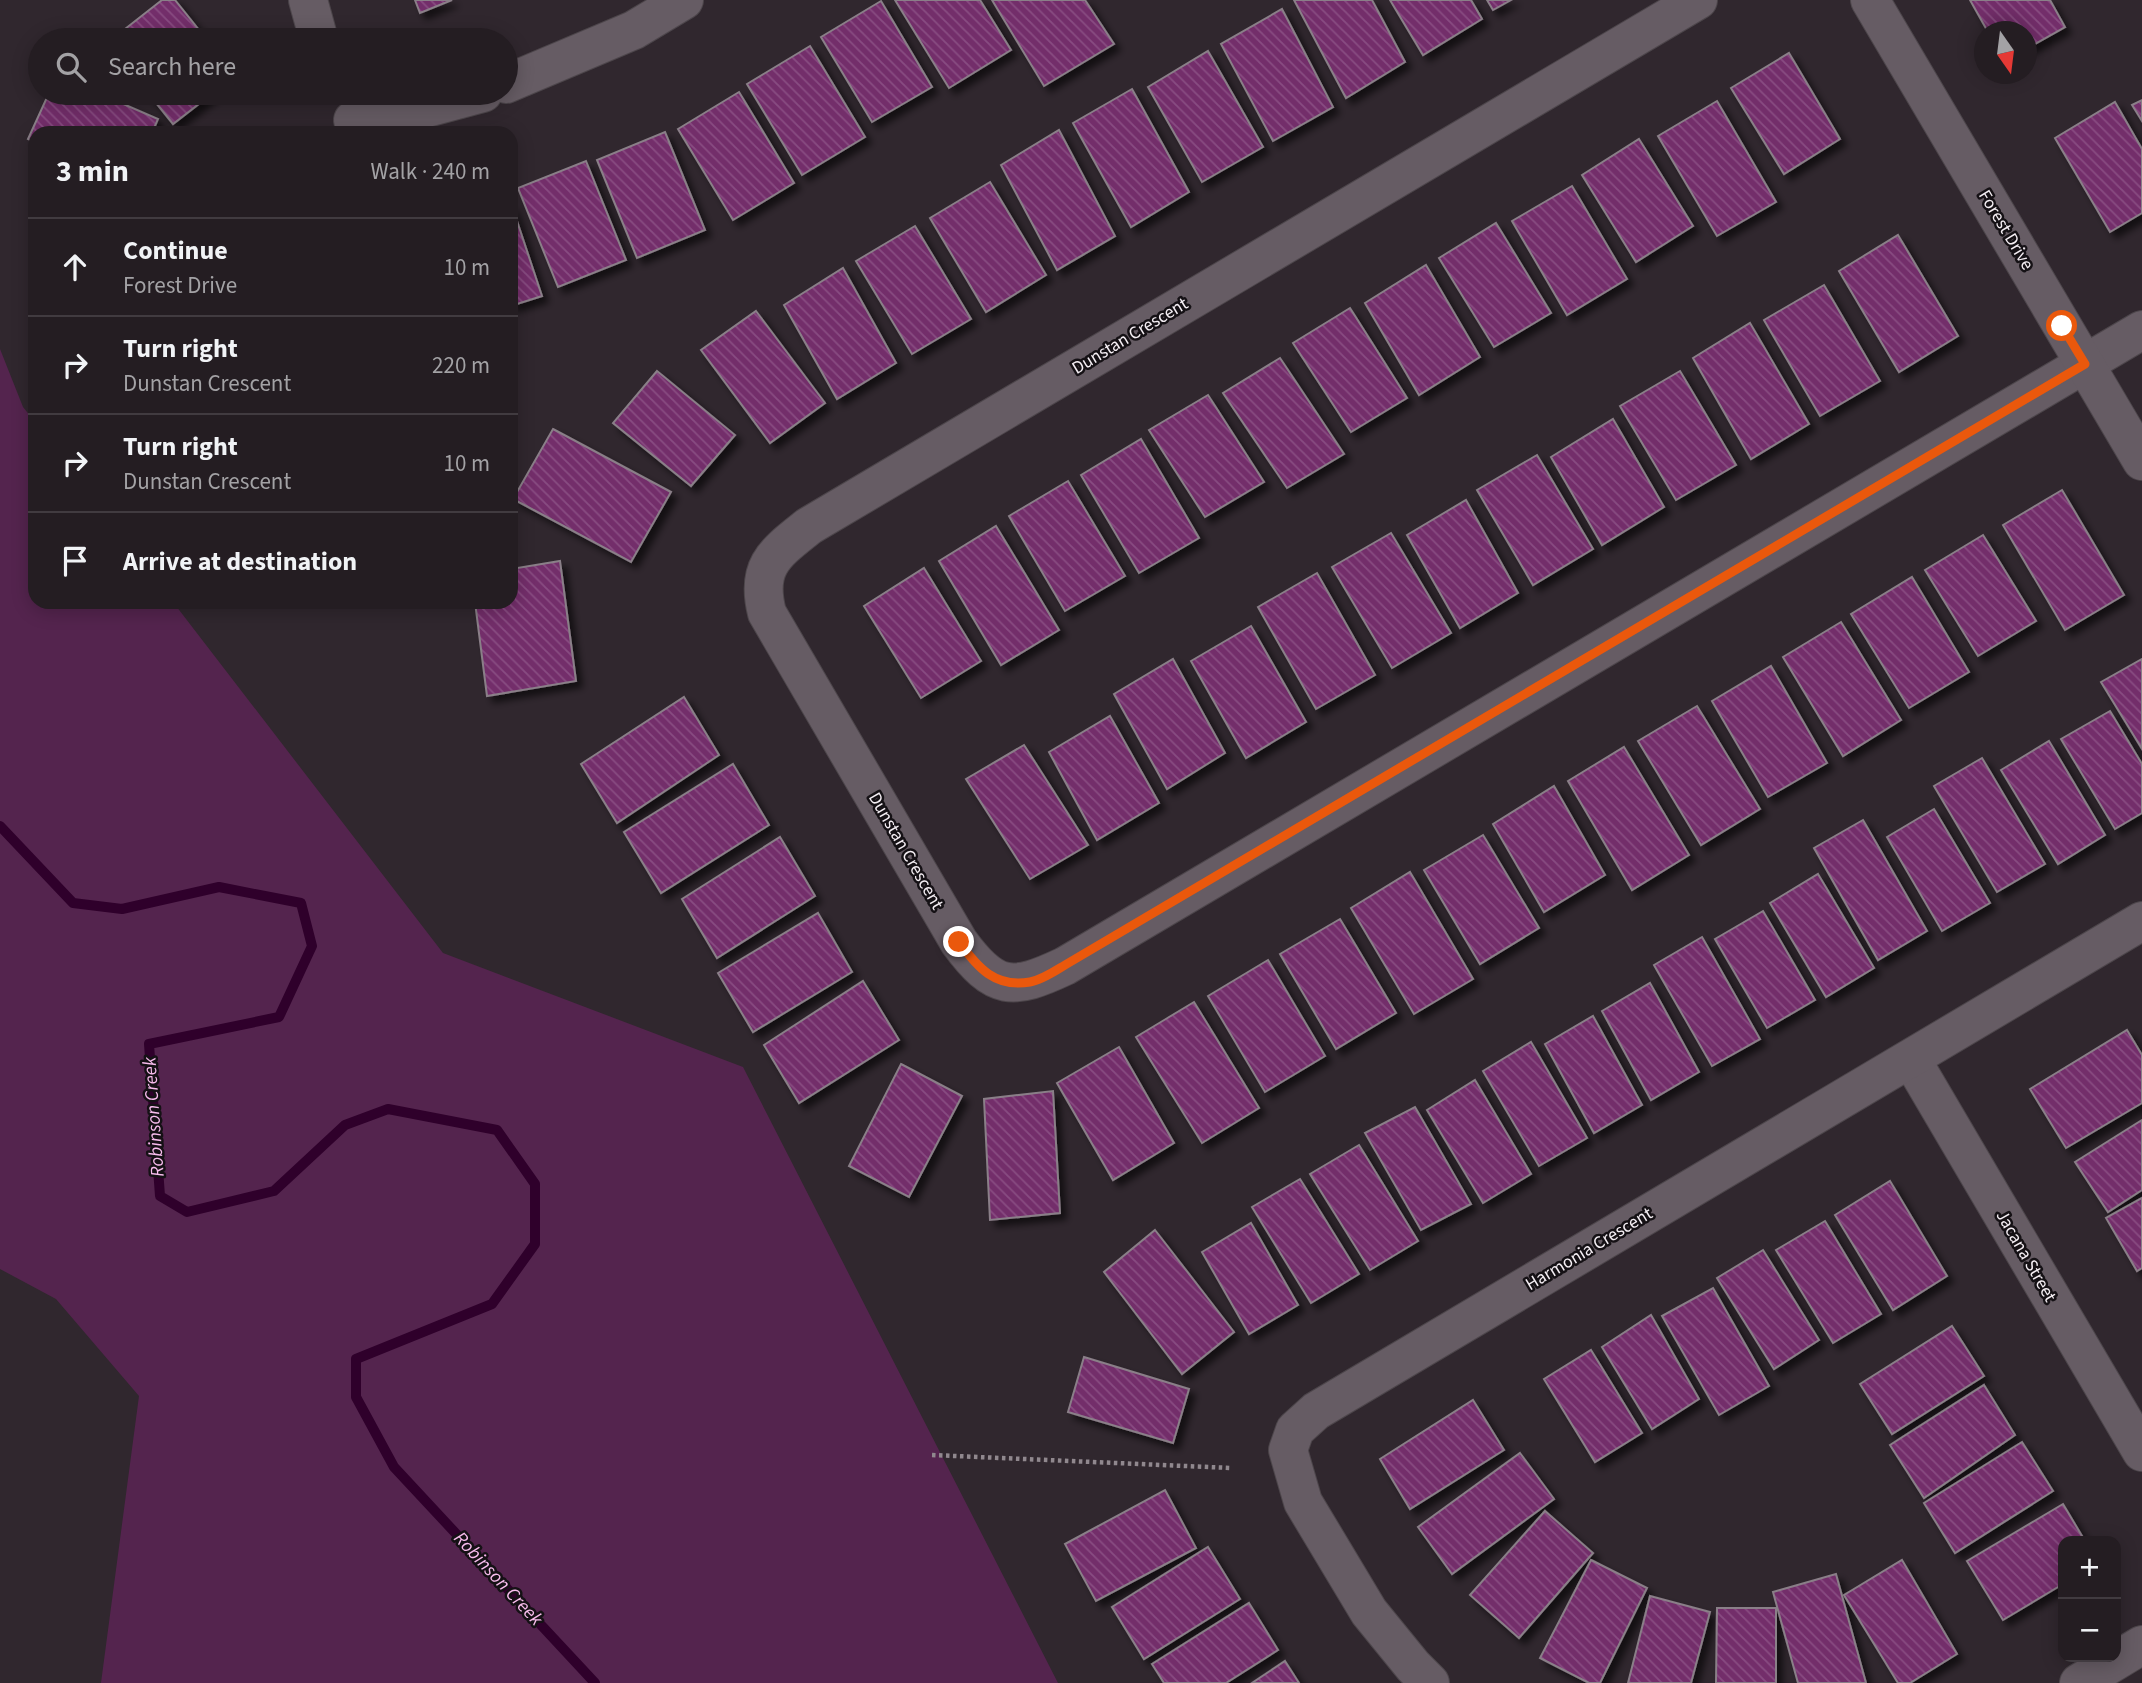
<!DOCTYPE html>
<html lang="en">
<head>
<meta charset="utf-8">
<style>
	:root { --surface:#241d22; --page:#302a2f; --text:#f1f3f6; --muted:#a3a2a5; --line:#413b40 }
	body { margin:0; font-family:"Source Sans 3",sans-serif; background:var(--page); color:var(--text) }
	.controls { position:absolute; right:21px; bottom:21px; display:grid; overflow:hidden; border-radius:14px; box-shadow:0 4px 18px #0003 }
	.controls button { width:63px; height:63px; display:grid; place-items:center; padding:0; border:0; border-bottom:2px solid var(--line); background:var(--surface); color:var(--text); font:35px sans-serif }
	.compass { position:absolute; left:1974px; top:21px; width:63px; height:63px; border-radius:50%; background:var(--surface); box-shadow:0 4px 18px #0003; rotate:166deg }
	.stop { position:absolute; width:21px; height:21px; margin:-16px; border:5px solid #ea580c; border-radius:50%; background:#fff }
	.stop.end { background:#ea580c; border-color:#fff; box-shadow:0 2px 7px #0008 }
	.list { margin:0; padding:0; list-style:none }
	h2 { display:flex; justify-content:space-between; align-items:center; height:91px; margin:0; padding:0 28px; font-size:30px }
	h2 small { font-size:23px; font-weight:400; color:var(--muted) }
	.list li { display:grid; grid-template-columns:46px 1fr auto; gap:21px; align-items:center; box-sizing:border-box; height:98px; padding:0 28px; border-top:2px solid var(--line) }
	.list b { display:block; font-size:26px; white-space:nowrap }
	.list p { margin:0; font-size:23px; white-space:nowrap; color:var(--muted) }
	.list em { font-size:23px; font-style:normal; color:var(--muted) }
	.icon { flex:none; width:38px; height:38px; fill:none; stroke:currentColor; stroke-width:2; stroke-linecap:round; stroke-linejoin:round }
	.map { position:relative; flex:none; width:2142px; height:1683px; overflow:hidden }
	.search { position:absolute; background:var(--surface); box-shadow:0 4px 18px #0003; left:28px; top:28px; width:490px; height:77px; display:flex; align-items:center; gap:18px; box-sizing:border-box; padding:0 24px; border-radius:38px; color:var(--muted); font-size:26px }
	.panel { position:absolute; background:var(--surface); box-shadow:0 4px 18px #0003; left:28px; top:126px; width:490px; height:483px; border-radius:21px }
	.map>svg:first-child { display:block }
</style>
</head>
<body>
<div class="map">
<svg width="2142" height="1683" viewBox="0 0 2142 1683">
	<defs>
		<pattern id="building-back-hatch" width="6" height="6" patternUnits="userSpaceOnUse" patternTransform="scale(1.75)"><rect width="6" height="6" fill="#732d6b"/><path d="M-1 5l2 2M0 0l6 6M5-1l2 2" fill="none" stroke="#884c81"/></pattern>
		<filter id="shadow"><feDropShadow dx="6" dy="6" stdDeviation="3.5" flood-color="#0009"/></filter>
	</defs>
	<rect width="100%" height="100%" fill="#30272e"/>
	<!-- green -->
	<path fill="#54244e" d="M0 349 23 407 35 422V602H173L443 953 743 1067 1058 1683H101L139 1396 56 1299 0 1269Z"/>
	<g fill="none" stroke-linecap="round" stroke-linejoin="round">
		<!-- stream -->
		<path stroke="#2f002b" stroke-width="10" d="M0 826 73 903 122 909 219 887 301 903 312 946 279 1017 149 1044 160 1196 187 1212 274 1191 345 1125 388 1109 497 1130 535 1184V1244L492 1304 356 1359V1397L394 1467 595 1683"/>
	</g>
	<!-- building -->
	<g fill="url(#building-back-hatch)" stroke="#8a7f88" stroke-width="2" filter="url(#shadow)">
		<path d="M162 0H175L207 40H111Z"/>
		<path d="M415 0H452L420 13Z"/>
		<path d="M895 0H980L1011 50 949 88Z"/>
		<path d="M992 0H1085L1114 44 1044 86Z"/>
		<path d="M1294 0H1372L1405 62 1346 98Z"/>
		<path d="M1390 0H1471L1482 19 1423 55Z"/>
		<path d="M1487 0H1511L1493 10Z"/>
		<path d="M1970 0H2050L2065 27 2026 49V32H1988Z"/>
		<path d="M881 1 932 87 872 122 821 37Z"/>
		<path d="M1282 9 1333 107 1273 141 1221 44Z"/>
		<path d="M810 46 865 137 802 175 747 84Z"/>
		<path d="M1208 51 1263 147 1202 182 1148 87Z"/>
		<path d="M1789 53 1840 139 1784 174 1731 88Z"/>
		<path d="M1132 89 1189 192 1131 227 1073 123Z"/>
		<path d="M739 92 794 183 733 220 678 129Z"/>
		<path d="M49 93H98L158 119 152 133H35V142L28 139Z"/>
		<path d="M148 93H213L173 124Z"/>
		<path d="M2142 100V121L2132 105Z"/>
		<path d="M1717 101 1776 202 1717 236 1658 136Z"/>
		<path d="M2115 102 2142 149V213L2110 232 2055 138Z"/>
		<path d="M1059 130 1115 236 1057 270 1001 165Z"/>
		<path d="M665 132 705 230 637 258 597 160Z"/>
		<path d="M1639 139 1693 226 1636 262 1582 175Z"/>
		<path d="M586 161 626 260 558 287 518 188Z"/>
		<path d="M990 182 1046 275 986 312 930 218Z"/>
		<path d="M1572 186 1627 279 1567 315 1512 221Z"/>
		<path d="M511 203 542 296 511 306Z"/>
		<path d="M1496 223 1551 313 1494 347 1439 258Z"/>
		<path d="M915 226 971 319 912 354 856 261Z"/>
		<path d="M1898 235 1958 336 1899 372 1839 271Z"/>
		<path d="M1426 265 1480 357 1419 395 1365 303Z"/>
		<path d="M843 268 896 363 837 399 784 305Z"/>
		<path d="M1824 285 1880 381 1820 416 1764 320Z"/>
		<path d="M1350 308 1407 398 1351 432 1293 343Z"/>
		<path d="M756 311 825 403 770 443 701 350Z"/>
		<path d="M1750 323 1809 424 1751 459 1693 358Z"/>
		<path d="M1280 358 1344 454 1287 488 1223 393Z"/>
		<path d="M657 371 735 435 691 486 613 423Z"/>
		<path d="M1680 371 1736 465 1676 500 1620 406Z"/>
		<path d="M1208 395 1264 482 1205 517 1149 430Z"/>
		<path d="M1613 419 1664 507 1602 545 1551 457Z"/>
		<path d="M553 429 671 492 631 562 513 499Z"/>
		<path d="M1141 439 1199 538 1139 573 1081 475Z"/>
		<path d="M1537 455 1593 549 1533 585 1477 490Z"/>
		<path d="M1068 481 1125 576 1065 611 1009 516Z"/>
		<path d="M2062 490 2124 595 2065 630 2003 525Z"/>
		<path d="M1466 500 1518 593 1460 628 1407 535Z"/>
		<path d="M996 526 1059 630 1001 665 939 561Z"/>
		<path d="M1391 533 1451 633 1392 668 1332 567Z"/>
		<path d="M1983 535 2036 621 1978 656 1925 570Z"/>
		<path d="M560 561 576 681 487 696 475 602H511V569Z"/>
		<path d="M924 568 981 661 921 698 864 606Z"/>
		<path d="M1317 573 1375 675 1316 709 1258 607Z"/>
		<path d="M1912 577 1969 672 1909 708 1851 614Z"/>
		<path d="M1841 622 1901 720 1843 756 1783 657Z"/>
		<path d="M1251 626 1306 722 1246 758 1191 661Z"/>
		<path d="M1173 659 1225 753 1167 789 1114 694Z"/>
		<path d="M2142 659V749L2101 682Z"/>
		<path d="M1771 666 1827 763 1768 797 1712 701Z"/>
		<path d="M684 697 719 755 617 823 581 764Z"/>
		<path d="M1697 706 1760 809 1701 845 1638 741Z"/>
		<path d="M2110 711 2142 764V813L2115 829 2061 739Z"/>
		<path d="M1110 716 1159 803 1097 840 1049 752Z"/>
		<path d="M2049 741 2105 835 2058 864 2001 770Z"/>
		<path d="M1024 745 1088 845 1030 879 966 779Z"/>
		<path d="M1624 747 1689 855 1632 890 1568 781Z"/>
		<path d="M1982 758 2045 864 1997 892 1934 786Z"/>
		<path d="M733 764 769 825 661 893 624 832Z"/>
		<path d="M1554 786 1605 875 1544 912 1493 824Z"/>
		<path d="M1934 809 1990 903 1942 931 1887 837Z"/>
		<path d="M1863 820 1927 931 1878 960 1814 848Z"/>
		<path d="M1483 835 1539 928 1480 964 1424 870Z"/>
		<path d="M780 837 815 896 717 958 682 899Z"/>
		<path d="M1410 872 1473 979 1414 1014 1351 908Z"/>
		<path d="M1818 874 1874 968 1826 997 1770 903Z"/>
		<path d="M1763 911 1815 1000 1767 1028 1715 939Z"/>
		<path d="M818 913 852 972 753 1032 718 973Z"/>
		<path d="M1340 919 1396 1013 1336 1049 1280 954Z"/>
		<path d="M1702 937 1760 1039 1712 1066 1654 965Z"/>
		<path d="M1268 960 1325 1056 1265 1092 1208 996Z"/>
		<path d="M863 981 899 1040 799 1103 764 1045Z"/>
		<path d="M1650 983 1699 1072 1651 1100 1602 1011Z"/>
		<path d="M1194 1002 1259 1108 1202 1143 1136 1037Z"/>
		<path d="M1593 1016 1642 1105 1594 1133 1545 1044Z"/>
		<path d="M2127 1030 2142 1055V1103L2066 1148 2030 1089Z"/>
		<path d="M1531 1042 1587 1138 1539 1166 1483 1071Z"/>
		<path d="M1119 1047 1174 1143 1113 1180 1057 1083Z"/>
		<path d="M901 1064 962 1096 909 1197 849 1166Z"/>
		<path d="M1475 1080 1531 1174 1483 1203 1427 1110Z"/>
		<path d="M1053 1091 1060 1213 990 1220 984 1099Z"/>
		<path d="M1415 1107 1471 1204 1421 1230 1365 1133Z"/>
		<path d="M2142 1120V1190L2108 1212 2075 1162Z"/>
		<path d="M1359 1145 1418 1241 1370 1270 1310 1174Z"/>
		<path d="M1300 1179 1359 1274 1311 1303 1252 1207Z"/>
		<path d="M1890 1181 1947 1276 1893 1310 1835 1215Z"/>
		<path d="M2142 1198V1268L2137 1271 2106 1218Z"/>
		<path d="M1825 1221 1881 1314 1833 1343 1776 1250Z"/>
		<path d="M1251 1223 1298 1305 1249 1334 1202 1252Z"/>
		<path d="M1155 1230 1234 1332 1182 1374 1104 1272Z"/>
		<path d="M1763 1250 1819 1340 1774 1369 1717 1278Z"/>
		<path d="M1713 1288 1769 1386 1719 1415 1662 1316Z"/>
		<path d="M1651 1315 1699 1399 1652 1429 1602 1347Z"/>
		<path d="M1952 1326 1984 1376 1892 1434 1860 1384Z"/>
		<path d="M1591 1350 1642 1433 1595 1462 1544 1379Z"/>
		<path d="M1084 1357 1189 1389 1173 1443 1068 1412Z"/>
		<path d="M1984 1385 2015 1435 1924 1498 1890 1445Z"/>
		<path d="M1473 1400 1504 1450 1410 1509 1380 1459Z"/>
		<path d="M2022 1442 2053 1491 1955 1553 1924 1503Z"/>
		<path d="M1520 1453 1554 1499 1452 1574 1418 1527Z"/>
		<path d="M1165 1490 1196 1548 1096 1601 1065 1544Z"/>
		<path d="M2063 1504 2085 1541H2063V1584L2003 1620 1967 1561Z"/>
		<path d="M1545 1511 1593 1553 1519 1638 1470 1595Z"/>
		<path d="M1208 1547 1240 1599 1144 1659 1112 1607Z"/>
		<path d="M1591 1560 1647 1588 1600 1683H1589L1540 1658Z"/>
		<path d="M1902 1560 1957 1654 1910 1683H1898L1844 1595Z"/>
		<path d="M1836 1574 1866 1683H1798L1773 1592Z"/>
		<path d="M1650 1596 1710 1612 1691 1683H1628Z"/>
		<path d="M1249 1603 1278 1650 1226 1683H1164L1152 1664Z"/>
		<path d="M1717 1608H1776V1683H1716Z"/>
		<path d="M1285 1661 1299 1683H1252Z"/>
	</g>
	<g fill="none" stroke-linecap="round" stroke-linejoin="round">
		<defs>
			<g id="minor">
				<path d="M308 0 319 40"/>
				<path d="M1698 0 809 526C775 553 755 566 767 613L959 942C995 991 1012 991 1065 966L2142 330"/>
				<path d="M1870 0 2142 461"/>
				<path d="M506 84 634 30 684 0"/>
				<path d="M353 120 375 122 483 93"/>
				<path d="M1911 1059 2142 1452"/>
				<path d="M1430 1683 1413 1666 1369 1612 1303 1502 1288 1450 1295 1430 1316 1411 2142 921"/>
				<path d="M2079 1683 2142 1645"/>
			</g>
		</defs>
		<!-- minor casing -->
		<use href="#minor" stroke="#4d464b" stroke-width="40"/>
		<!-- path -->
		<path stroke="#90888e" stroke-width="4.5" stroke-dasharray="3.5 3.5" stroke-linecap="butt" d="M932 1455 1231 1468"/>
		<!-- minor -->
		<use href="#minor" stroke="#665c64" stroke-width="38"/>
	</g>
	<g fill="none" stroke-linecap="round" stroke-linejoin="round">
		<!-- route -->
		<path stroke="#ea580c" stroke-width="9" d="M959 942C978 968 995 988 1030 982 1042 980 1055 971 1065 965L2085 364 2062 326"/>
	</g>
	<g text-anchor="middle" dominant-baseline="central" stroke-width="5" stroke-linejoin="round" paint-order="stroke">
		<!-- street labels -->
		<g font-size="18" fill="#f5eff4" stroke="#151115">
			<text transform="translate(2006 230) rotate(59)">Forest Drive</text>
			<text transform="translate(1130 336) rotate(-31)">Dunstan Crescent</text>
			<text transform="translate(906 851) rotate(60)">Dunstan Crescent</text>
			<text transform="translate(1589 1249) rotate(-31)">Harmonia Crescent</text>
			<text transform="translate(2026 1256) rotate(60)">Jacana Street</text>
		</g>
		<!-- water labels -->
		<g font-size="19" font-style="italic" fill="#f8bced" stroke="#151115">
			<text transform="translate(154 1117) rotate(-94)">Robinson Creek</text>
			<text transform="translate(498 1579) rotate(47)">Robinson Creek</text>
		</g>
	</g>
</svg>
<div class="controls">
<button>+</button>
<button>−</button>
</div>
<svg class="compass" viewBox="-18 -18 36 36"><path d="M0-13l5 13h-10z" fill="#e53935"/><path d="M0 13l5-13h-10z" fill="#a3a2a5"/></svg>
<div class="stop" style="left:2062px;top:326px"></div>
<div class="stop end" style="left:959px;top:942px"></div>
<div class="search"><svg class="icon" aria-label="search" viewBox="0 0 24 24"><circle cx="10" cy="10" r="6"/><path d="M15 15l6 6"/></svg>Search here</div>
<section class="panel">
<h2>3 min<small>Walk · 240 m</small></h2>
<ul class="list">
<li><svg class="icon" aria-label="ahead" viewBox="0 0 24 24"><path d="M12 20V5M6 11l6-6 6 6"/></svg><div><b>Continue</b><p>Forest Drive</p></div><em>10 m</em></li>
<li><svg class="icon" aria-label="right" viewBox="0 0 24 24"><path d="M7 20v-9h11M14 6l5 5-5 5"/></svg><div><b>Turn right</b><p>Dunstan Crescent</p></div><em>220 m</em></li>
<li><svg class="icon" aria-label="right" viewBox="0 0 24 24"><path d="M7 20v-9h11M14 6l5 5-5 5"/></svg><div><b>Turn right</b><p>Dunstan Crescent</p></div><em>10 m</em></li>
<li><svg class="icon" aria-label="arrive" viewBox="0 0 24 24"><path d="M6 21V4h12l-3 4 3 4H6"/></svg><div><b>Arrive at destination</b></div></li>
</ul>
</section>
</div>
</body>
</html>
